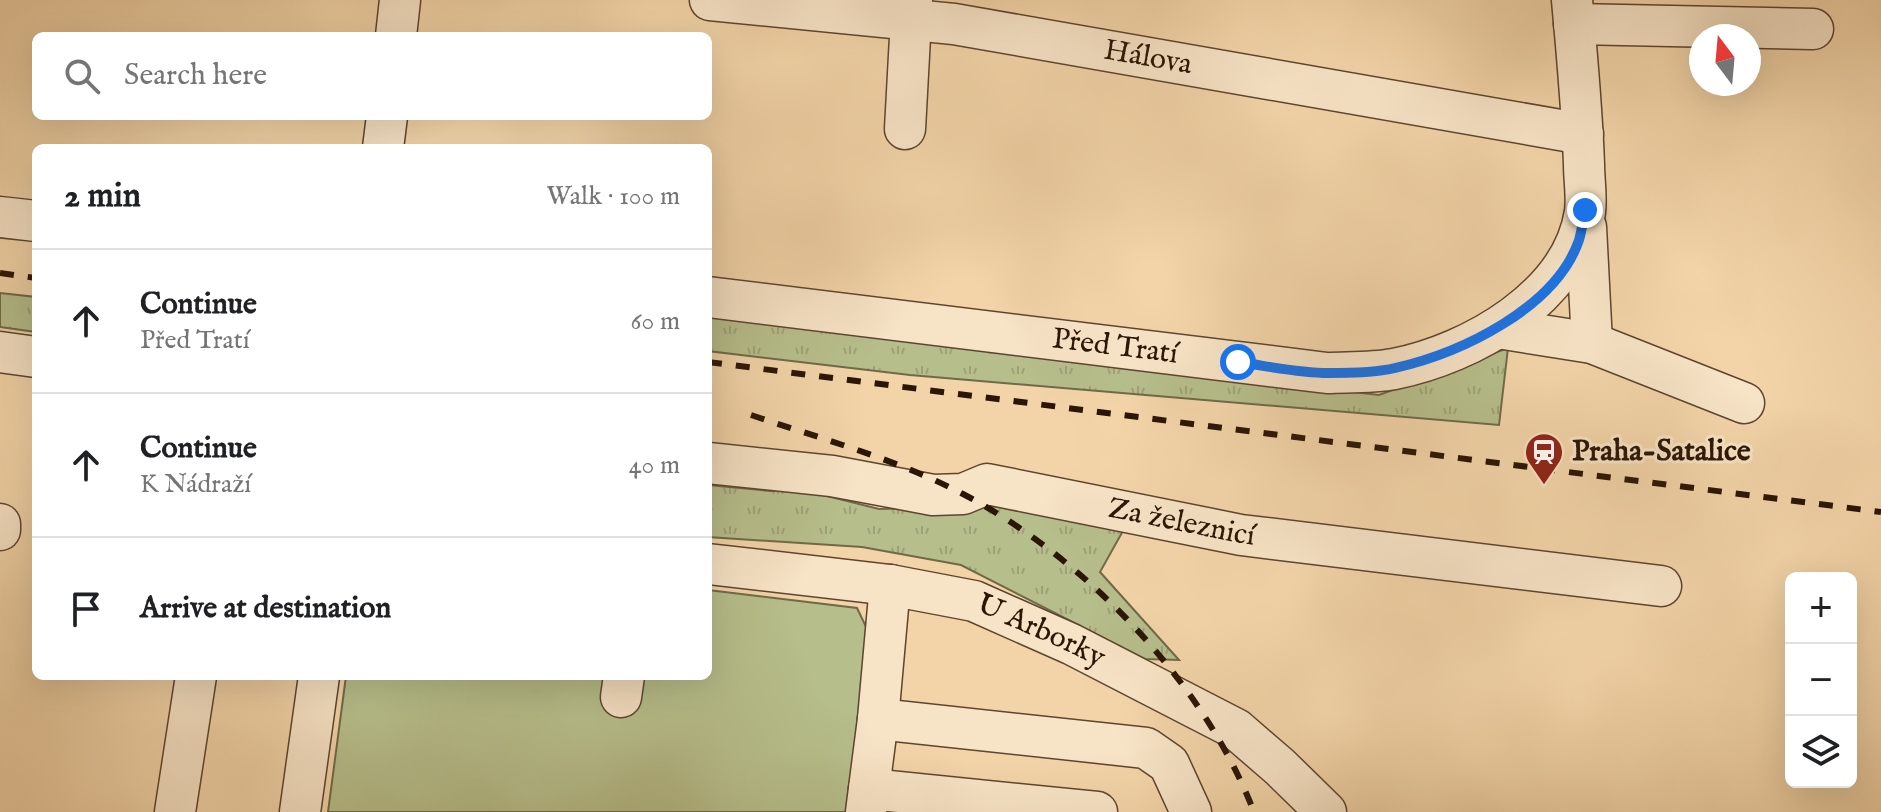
<!DOCTYPE html>
<html lang="en">
<head>
<meta charset="utf-8">
<style>
	:root { --surface:#fff; --page:#f6f6f6; --text:#202124; --muted:#757577; --line:#e0e0e0 }
	body { margin:0; font-family:"IM FELL English",serif; background:var(--page); color:var(--text) }
	.controls { position:absolute; right:24px; bottom:24px; display:grid; overflow:hidden; border-radius:12px; box-shadow:0 8px 32px #0002 }
	.controls button { width:72px; height:72px; display:grid; place-items:center; padding:0; border:0; border-bottom:2px solid var(--line); background:var(--surface); color:var(--text); font:40px sans-serif }
	.compass { position:absolute; left:1689px; top:24px; width:72px; height:72px; border-radius:50%; background:var(--surface); box-shadow:0 8px 32px #0002; rotate:344deg }
	.stop { position:absolute; width:24px; height:24px; margin:-18px; border:6px solid #1a73e8; border-radius:50%; background:#fff }
	.stop.end { background:#1a73e8; border-color:#fff; box-shadow:0 2px 8px #0008 }
	.list { margin:0; padding:0; list-style:none }
	h2 { display:flex; justify-content:space-between; align-items:center; height:104px; margin:0; padding:0 32px; font-size:34px }
	h2 small { font-size:26px; font-weight:400; color:var(--muted) }
	.list li { display:grid; grid-template-columns:52px 1fr auto; gap:24px; align-items:center; box-sizing:border-box; height:144px; padding:0 32px; border-top:2px solid var(--line) }
	.list b { display:block; font-size:30px; white-space:nowrap }
	.list p { margin:0; font-size:26px; white-space:nowrap; color:var(--muted) }
	.list em { font-size:26px; font-style:normal; color:var(--muted) }
	.icon { flex:none; width:44px; height:44px; fill:none; stroke:currentColor; stroke-width:2; stroke-linecap:round; stroke-linejoin:round }
	.map { position:relative; flex:none; width:1881px; height:812px; overflow:hidden }
	.search { position:absolute; background:var(--surface); box-shadow:0 8px 32px #0002; left:32px; top:32px; width:680px; height:88px; display:flex; align-items:center; gap:20px; box-sizing:border-box; padding:0 28px; border-radius:12px; color:var(--muted); font-size:30px }
	.panel { position:absolute; background:var(--surface); box-shadow:0 8px 32px #0002; left:32px; top:144px; width:680px; height:536px; border-radius:12px }
	.map>svg:first-child { display:block }
</style>
</head>
<body>
<div class="map">
<svg width="1881" height="812" viewBox="0 0 1881 812">
	<defs>
		<pattern id="grass-tufts" width="24" height="20" patternUnits="userSpaceOnUse" patternTransform="scale(2)"><rect width="24" height="20" fill="#b6be8b"/><path d="M3 7l-1-3M5 7V3M7 7l1-3M15 17l-1-3M17 17v-4M19 17l1-3" fill="none" stroke="#9da276"/></pattern>
	</defs>
	<rect width="100%" height="100%" fill="#f2d4a8"/>
	<filter id="stains"><feTurbulence type="fractalNoise" baseFrequency=".0025" numOctaves="4"/><feColorMatrix values="0 0 0 0 .2 0 0 0 0 .09 0 0 0 0 .02 0 0 0 .5 -.17"/></filter>
	<radialGradient id="worn" r=".72"><stop offset=".6" stop-color="#630" stop-opacity="0"/><stop offset="1" stop-color="#630" stop-opacity=".3"/></radialGradient>
	<!-- grass -->
	<g fill="url(#grass-tufts)" stroke="#706a48" stroke-width="2">
		<path d="M0 293 36 297V332L0 327Z"/>
		<path d="M708 316 1379 395 1508 348 1499 425 910 375 708 351Z"/>
		<path d="M708 485 771 491 799 489 879 509 1064 505 1124 529 1100 572 1179 660 1145 659 961 565 862 547 708 537Z"/>
	</g>
	<!-- pitch -->
	<path fill="#b6be8b" stroke="#706a48" stroke-width="2" d="M708 590 857 608 869 633 855 812H328L346 676H708Z"/>
	<g fill="none" stroke-linecap="round" stroke-linejoin="round">
		<defs>
			<g id="minor">
				<path id="s1" d="M710 0 954 24 1583 134"/>
				<path d="M1574 24 1813 29"/>
				<path d="M396 36 400 0"/>
				<path d="M905 129 912 0"/>
				<path d="M383 148 387 116"/>
				<path d="M0 217 36 221"/>
				<path d="M1586 227 1592 343"/>
				<path id="s2" d="M708 297 1327 373C1349 372 1372 373 1394 369 1471 354 1572 297 1585 212 1587 197 1584 180 1584 164 1582 109 1577 54 1572 0"/>
				<path d="M1498 328 1592 343 1744 403"/>
				<path d="M0 352 36 357"/>
				<path id="s3" d="M708 463 832 476 933 495 963 494 987 484 1241 535 1661 586"/>
				<path d="M0 524V530"/>
				<path id="s4" d="M708 564 890 585 974 601 1071 644 1236 729 1280 767 1326 812"/>
				<path d="M621 697 624 676"/>
				<path d="M878 719 1146 748 1169 764 1191 812"/>
				<path d="M869 789 1097 812"/>
				<path d="M175 812 196 676"/>
				<path d="M300 812 319 676"/>
				<path d="M866 812 878 719 890 585"/>
			</g>
		</defs>
		<!-- minor casing -->
		<use href="#minor" stroke="#5d452e" stroke-width="43"/>
		<!-- minor -->
		<use href="#minor" stroke="#f7e3c6" stroke-width="40"/>
		<!-- rail -->
		<g stroke="#2b1505" stroke-width="6" stroke-dasharray="14 14" stroke-linecap="butt">
			<path d="M0 273 36 278"/>
			<path d="M708 362 1881 512"/>
			<path d="M751 415C822 439 896 459 963 494 1085 558 1204 682 1254 812"/>
		</g>
	</g>
	<g fill="none" stroke-linecap="round" stroke-linejoin="round">
		<!-- route -->
		<path stroke="#1a73e8" stroke-width="10" d="M1238 362C1267 366 1299 373 1328 373 1349 373 1375 373 1395 368 1461 353 1556 308 1579 240 1582 230 1583 220 1585 210"/>
	</g>
	<!-- icons -->
	<defs>
		<symbol id="station-pin" viewBox="-11 -11 22 30"><path d="M0 17L-7.5 6A9.5 9.5 0 1 1 7.5 6Z" fill="#8f2418" stroke="#f7e3c6"/><path d="M-3-6H3Q5-6 5-4V2Q5 4 3 4L4.5 6H3L1.5 4h-3L-3 6H-4.5L-3 4Q-5 4-5 2V-4Q-5-6-3-6ZM-3.5-4v3h7v-3ZM-3.5 1v1.5H-2V1ZM2 1v1.5H3.5V1Z" fill="#fff"/></symbol>
	</defs>
	<g fill-rule="evenodd">
		<use href="#station-pin" x="1522" y="430" width="44" height="60"/>
	</g>
	<g text-anchor="middle" dominant-baseline="central" stroke-width="6" stroke-linejoin="round" paint-order="stroke">
		<!-- street labels -->
		<g font-size="30" fill="#2b1505" stroke="#f7e3c6">
			<text stroke="none"><textPath href="#s1" startOffset="442">Hálova</textPath></text>
			<text stroke="none"><textPath href="#s2" startOffset="410">Před Tratí</textPath></text>
			<text stroke="none"><textPath href="#s3" startOffset="482">Za železnicí</textPath></text>
			<text stroke="none"><textPath href="#s4" startOffset="342">U Arborky</textPath></text>
		</g>
		<!-- poi labels -->
		<g font-size="30" font-weight="bold" fill="#2b1505" stroke="#f7e3c6" text-anchor="start">
			<text x="1572" y="452">Praha-Satalice</text>
		</g>
	</g>
	<rect width="100%" height="100%" filter="url(#stains)"/>
	<rect width="100%" height="100%" fill="url(#worn)"/>
</svg>
<div class="controls">
<button>+</button>
<button>−</button>
<button><svg class="icon" aria-label="layers" viewBox="0 0 24 24"><path d="M12 4l9 5-9 5-9-5zM3 14l9 5 9-5"/></svg></button>
</div>
<svg class="compass" viewBox="-18 -18 36 36"><path d="M0-13l5 13h-10z" fill="#e53935"/><path d="M0 13l5-13h-10z" fill="#757577"/></svg>
<div class="stop" style="left:1238px;top:362px"></div>
<div class="stop end" style="left:1585px;top:210px"></div>
<div class="search"><svg class="icon" aria-label="search" viewBox="0 0 24 24"><circle cx="10" cy="10" r="6"/><path d="M15 15l6 6"/></svg>Search here</div>
<section class="panel">
<h2>2 min<small>Walk · 100 m</small></h2>
<ul class="list">
<li><svg class="icon" aria-label="ahead" viewBox="0 0 24 24"><path d="M12 20V5M6 11l6-6 6 6"/></svg><div><b>Continue</b><p>Před Tratí</p></div><em>60 m</em></li>
<li><svg class="icon" aria-label="ahead" viewBox="0 0 24 24"><path d="M12 20V5M6 11l6-6 6 6"/></svg><div><b>Continue</b><p>K Nádraží</p></div><em>40 m</em></li>
<li><svg class="icon" aria-label="arrive" viewBox="0 0 24 24"><path d="M6 21V4h12l-3 4 3 4H6"/></svg><div><b>Arrive at destination</b></div></li>
</ul>
</section>
</div>
</body>
</html>
